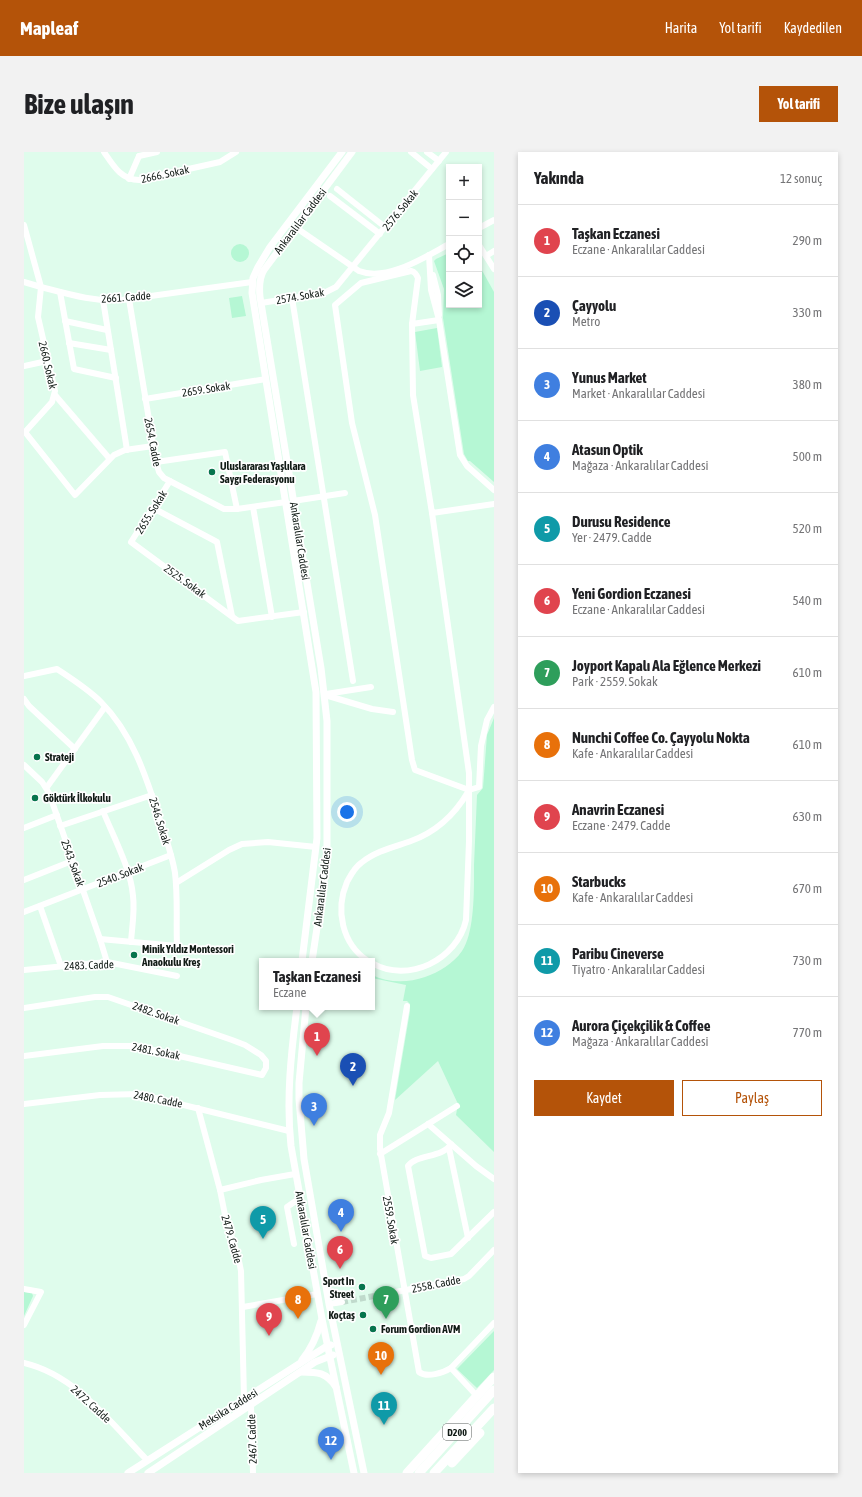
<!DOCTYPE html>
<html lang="tr">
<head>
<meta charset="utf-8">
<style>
	:root { --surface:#fff; --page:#f2f2f2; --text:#202124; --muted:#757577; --line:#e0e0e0; --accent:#b45309 }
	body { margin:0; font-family:"Asap Condensed",sans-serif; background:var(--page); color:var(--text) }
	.controls { position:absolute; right:12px; top:12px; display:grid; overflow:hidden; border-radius:0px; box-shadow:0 2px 6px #0003 }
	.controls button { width:36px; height:36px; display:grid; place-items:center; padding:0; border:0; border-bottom:1px solid var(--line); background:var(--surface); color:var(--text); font:20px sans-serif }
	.you { position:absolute; left:323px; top:660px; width:14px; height:14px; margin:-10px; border:3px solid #fff; border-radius:50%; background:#1a73e8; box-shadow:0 0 0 6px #1a73e833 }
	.badge { display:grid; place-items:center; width:26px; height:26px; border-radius:50%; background:var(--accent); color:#fff; font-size:13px; font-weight:700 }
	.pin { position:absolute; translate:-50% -33px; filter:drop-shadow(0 1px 2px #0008) }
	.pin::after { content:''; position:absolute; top:21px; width:14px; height:12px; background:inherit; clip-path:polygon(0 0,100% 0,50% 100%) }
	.popup { position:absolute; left:235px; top:806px; width:116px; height:52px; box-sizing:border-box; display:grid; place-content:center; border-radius:0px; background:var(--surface); filter:drop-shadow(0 1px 3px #0005); font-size:13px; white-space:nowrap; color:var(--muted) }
	.popup b { font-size:15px; color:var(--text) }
	.popup::after { content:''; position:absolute; left:50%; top:100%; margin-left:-8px; border:8px solid transparent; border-top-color:var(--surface) }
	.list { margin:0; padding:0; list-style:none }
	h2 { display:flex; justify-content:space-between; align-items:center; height:52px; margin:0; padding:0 16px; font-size:17px }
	h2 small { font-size:13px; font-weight:400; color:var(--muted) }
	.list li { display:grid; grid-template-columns:26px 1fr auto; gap:12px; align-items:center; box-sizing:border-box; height:72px; padding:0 16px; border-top:1px solid var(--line) }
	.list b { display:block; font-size:15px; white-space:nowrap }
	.list p { margin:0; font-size:13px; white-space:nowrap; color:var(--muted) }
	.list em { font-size:13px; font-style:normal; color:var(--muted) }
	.actions { display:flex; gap:8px; padding:12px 16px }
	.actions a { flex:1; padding:9px 0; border:1px solid var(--accent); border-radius:0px; text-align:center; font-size:14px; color:var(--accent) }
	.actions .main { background:var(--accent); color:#fff }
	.icon { flex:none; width:22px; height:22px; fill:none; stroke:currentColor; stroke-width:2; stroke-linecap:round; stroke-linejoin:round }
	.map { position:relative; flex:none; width:470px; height:1321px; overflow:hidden; border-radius:0px }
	header { display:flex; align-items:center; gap:24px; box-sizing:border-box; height:56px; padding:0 20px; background:var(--accent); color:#fff }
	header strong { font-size:19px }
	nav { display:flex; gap:22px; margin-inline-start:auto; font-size:14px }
	.intro { display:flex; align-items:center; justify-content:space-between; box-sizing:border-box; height:96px; padding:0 24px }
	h1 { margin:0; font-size:28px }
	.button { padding:10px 18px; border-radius:0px; background:var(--accent); color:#fff; font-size:14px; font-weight:700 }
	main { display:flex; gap:24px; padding:0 24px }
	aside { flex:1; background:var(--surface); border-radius:0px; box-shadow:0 2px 6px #0003 }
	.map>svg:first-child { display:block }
</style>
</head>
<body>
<header>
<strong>Mapleaf</strong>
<nav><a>Harita</a><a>Yol tarifi</a><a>Kaydedilen</a></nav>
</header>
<div class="intro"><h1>Bize ulaşın</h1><a class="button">Yol tarifi</a></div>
<main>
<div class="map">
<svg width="470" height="1321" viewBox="0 0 470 1321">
	<rect width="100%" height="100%" fill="#dffcec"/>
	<!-- green -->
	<g fill="#b5f7d4">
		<circle cx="216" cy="101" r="9"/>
		<path d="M425 101V153H455V113L470 140V330L446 309H444L440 302 419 166 420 137 410 109 412 107Z"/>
		<path d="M218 144 222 164 208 166 205 146Z"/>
		<path d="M413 176 418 215 396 219 391 180Z"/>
		<path d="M470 566V1000L432 963 434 952 414 909 371 948 386 859V852L383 849H379L382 833 348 826V823C364 831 384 831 401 825 415 820 429 812 438 799 451 780 450 736 450 713 451 690 452 666 453 643L459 636 463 583Z"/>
		<path d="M0 1140 8 1141 9 1144 0 1164Z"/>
		<path d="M470 1179V1218L453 1236 433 1217Z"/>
	</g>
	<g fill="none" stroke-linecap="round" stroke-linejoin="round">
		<!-- minor-tunnel -->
		<path stroke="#c0dacc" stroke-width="6" stroke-dasharray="6 3" stroke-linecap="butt" d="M318 1150 366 1141"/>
		<!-- minor -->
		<g stroke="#fff" stroke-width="6">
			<path d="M80 0C89 13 97 28 115 28L196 10 212 0"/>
			<path d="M387 0 408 17"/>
			<path d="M403 0 415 9"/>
			<path d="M115 4 133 0"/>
			<path d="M105 27 115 4"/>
			<path d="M313 37 361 75"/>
			<path d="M306 44 356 82"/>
			<path d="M0 73 17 135C44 142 70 150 98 148L228 130"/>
			<path d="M271 75 335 119C363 130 401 105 425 92"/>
			<path d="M455 76 470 68"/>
			<path d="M455 93 470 117"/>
			<path d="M405 103 407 138 415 168"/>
			<path d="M462 104 470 99"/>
			<path d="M409 123 414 143 415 163"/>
			<path d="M0 130 17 135 14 165 31 239 28 250 1 280 51 343 90 303 101 298 129 294"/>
			<path d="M36 140 50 217 92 226"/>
			<path d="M268 146 329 529"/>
			<path d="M105 147 132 310 135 320 140 326 200 357H213L262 350"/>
			<path d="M79 148 103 298"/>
			<path d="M237 151 300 141 312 135 422 0"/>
			<path d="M41 169 83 178"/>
			<path d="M388 172 389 243 408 361 470 352"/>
			<path d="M45 191 87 198"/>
			<path d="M0 214 23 209"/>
			<path d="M31 243 85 306"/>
			<path d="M121 247 242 227"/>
			<path d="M132 310 201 300 213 357"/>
			<path d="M146 329 107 390 214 469 280 460"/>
			<path d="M470 338 443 314 436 303 415 168 388 172 394 126C392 122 391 120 387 119L337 131 311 153 328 271 351 363 388 608 391 618 445 638 455 635 457 594 463 568 470 555"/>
			<path d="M269 349 321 341"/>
			<path d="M229 355 248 465"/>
			<path d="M129 356 193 390 208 464"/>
			<path d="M0 524 33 517C48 527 64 537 77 550 108 581 122 624 135 665 141 684 148 702 151 721 154 745 152 770 153 794L76 787"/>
			<path d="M302 542 347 535"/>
			<path d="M301 543 348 557 369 560"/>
			<path d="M0 547 5 554 51 597"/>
			<path d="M0 613 18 630 25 641 76 787 83 810"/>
			<path d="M23 635 81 555"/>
			<path d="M79 659C89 684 107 717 109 744 111 759 108 775 107 790"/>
			<path d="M36 674 128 643"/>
			<path d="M0 676 33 663"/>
			<path d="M0 728 48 709"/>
			<path d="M152 731 205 698 218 692 244 690 292 695"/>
			<path d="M16 754 37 814"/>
			<path d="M0 760 147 703"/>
			<path d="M344 809C318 792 311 758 323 730 327 723 330 716 337 711 352 699 370 695 387 689 412 680 431 662 444 640"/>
			<path d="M348 811C384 832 433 808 442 768L445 689V621L408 361"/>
			<path d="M0 818 83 810 153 824"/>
			<path d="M383 854 365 961 356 983V997L395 1220C403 1226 419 1221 427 1216L470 1171"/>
			<path d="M0 856 71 845H84L208 888 221 893 237 903 242 909V916L238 923 112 894H79L0 904"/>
			<path d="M0 952 76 943 115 942 265 979"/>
			<path d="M174 956 196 1038 202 1068 214 1104 217 1119 220 1247"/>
			<path d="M404 972 452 1014 470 1027"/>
			<path d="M427 992C419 1006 392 1002 384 1014L401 1104 407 1106 427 1102 470 1060"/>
			<path d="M425 996 444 1086"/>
			<path d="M356 1002 433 954"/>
			<path d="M196 1038 237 1028 271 1022"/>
			<path d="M270 1092 263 1055 276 1046"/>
			<path d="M0 1137 17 1140 0 1173"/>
			<path d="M366 1141 440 1127 445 1124 470 1098"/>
			<path d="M305 1152 318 1150"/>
			<path d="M219 1155 293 1142"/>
			<path d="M0 1211C52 1223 88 1272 123 1308"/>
			<path d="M427 1216 452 1243"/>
			<path d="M227 1254 229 1321"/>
		</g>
		<!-- major -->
		<g stroke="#fff" stroke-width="7">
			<path d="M278 809 293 686 292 540 228 141 229 126 234 115 246 95 318 0"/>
			<path d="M288 809 301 723 303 704V569L297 516 236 145C235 135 235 126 240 118L328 0"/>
			<path d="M273 855C267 901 262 948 267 994L298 1167 330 1321"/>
			<path d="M282 855 275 931V947L280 1007 305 1152 340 1321"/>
			<path d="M278 1208C288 1196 293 1184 297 1169"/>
			<path d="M277 1220C294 1220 302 1220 312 1235"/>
			<path d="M104 1321 303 1194 307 1193"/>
			<path d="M124 1321 291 1210 309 1203"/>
		</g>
		<!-- highway -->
		<g stroke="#fff" stroke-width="9">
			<path d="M428 1311 456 1281"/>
			<path d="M383 1321 470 1225"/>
			<path d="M395 1321 470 1238"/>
			<path d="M410 1321 470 1256"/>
		</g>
	</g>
	<!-- markers -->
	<g fill="#07744d" stroke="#fff" stroke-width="1.5">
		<circle cx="188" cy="320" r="4"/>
		<circle cx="13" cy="605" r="4"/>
		<circle cx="11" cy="646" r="4"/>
		<circle cx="110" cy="803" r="4"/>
		<circle cx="338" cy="1135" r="4"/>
		<circle cx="339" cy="1163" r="4"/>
		<circle cx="349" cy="1177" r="4"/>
	</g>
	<g text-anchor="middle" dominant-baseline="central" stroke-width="3.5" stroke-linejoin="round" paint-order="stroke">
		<!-- shield labels -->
		<rect fill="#fff" stroke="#585f5c" stroke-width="1" x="419" y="1272" width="28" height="16" rx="3"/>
		<g font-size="10" font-weight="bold" fill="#111b16">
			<text x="433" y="1280">D200</text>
		</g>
		<!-- street labels -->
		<g font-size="11" fill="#111b16" stroke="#fff">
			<text transform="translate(141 22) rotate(-12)">2666. Sokak</text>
			<text transform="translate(376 58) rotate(-51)">2576. Sokak</text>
			<text transform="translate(276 69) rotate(-53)">Ankaralılar Caddesi</text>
			<text transform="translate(276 144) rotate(-10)">2574. Sokak</text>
			<text transform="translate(102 145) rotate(-4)">2661. Cadde</text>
			<text transform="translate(24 213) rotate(77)">2660. Sokak</text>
			<text transform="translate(182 237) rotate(-9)">2659. Sokak</text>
			<text transform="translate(129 290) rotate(79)">2654. Cadde</text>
			<text transform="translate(127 360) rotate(-58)">2655. Sokak</text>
			<text transform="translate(276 389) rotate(81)">Ankaralılar Caddesi</text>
			<text transform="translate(161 429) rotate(36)">2525. Sokak</text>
			<text transform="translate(136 669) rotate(73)">2546. Sokak</text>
			<text transform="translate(49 711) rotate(70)">2543. Sokak</text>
			<text transform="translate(96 723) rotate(-21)">2540. Sokak</text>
			<text transform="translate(298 735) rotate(-83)">Ankaralılar Caddesi</text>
			<text transform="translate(65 813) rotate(-2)">2483. Cadde</text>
			<text transform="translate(132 861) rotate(19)">2482. Sokak</text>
			<text transform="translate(132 899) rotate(11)">2481. Sokak</text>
			<text transform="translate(134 947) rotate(11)">2480. Cadde</text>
			<text transform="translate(367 1068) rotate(80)">2559. Sokak</text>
			<text transform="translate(282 1078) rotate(80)">Ankaralılar Caddesi</text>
			<text transform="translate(208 1087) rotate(74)">2479. Cadde</text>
			<text transform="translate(412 1132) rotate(-11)">2558. Cadde</text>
			<text transform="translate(67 1252) rotate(42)">2472. Cadde</text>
			<text transform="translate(204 1257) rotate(-32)">Meksika Caddesi</text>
			<text transform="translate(228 1287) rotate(-92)">2467. Cadde</text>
		</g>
		<!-- poi labels -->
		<g font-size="11" font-weight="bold" fill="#111b16" stroke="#fff" text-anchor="start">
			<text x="196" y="314">Uluslararası Yaşlılara<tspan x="196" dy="13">Saygı Federasyonu</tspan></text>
			<text x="21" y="605">Strateji</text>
			<text x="19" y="646">Göktürk İlkokulu</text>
			<text x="118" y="797">Minik Yıldız Montessori<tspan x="118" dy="13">Anaokulu Kreş</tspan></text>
			<text x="330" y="1129" text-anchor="end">Sport In<tspan x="330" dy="13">Street</tspan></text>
			<text x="331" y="1163" text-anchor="end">Koçtaş</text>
			<text x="357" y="1177">Forum Gordion AVM</text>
		</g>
	</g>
</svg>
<div class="controls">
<button>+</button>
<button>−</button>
<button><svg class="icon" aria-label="locate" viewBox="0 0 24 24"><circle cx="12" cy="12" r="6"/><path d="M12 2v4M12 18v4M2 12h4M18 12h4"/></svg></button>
<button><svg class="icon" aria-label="layers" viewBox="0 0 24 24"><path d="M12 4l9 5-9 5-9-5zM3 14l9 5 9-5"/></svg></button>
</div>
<div class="you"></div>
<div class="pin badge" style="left:293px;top:904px;background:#e0444e">1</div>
<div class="popup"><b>Taşkan Eczanesi</b>Eczane</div>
<div class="pin badge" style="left:329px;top:934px;background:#1a4fb4">2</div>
<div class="pin badge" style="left:290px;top:974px;background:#3f7fe0">3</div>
<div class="pin badge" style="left:317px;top:1080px;background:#3f7fe0">4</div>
<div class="pin badge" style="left:239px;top:1087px;background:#0f9aa8">5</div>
<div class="pin badge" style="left:316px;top:1117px;background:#e0444e">6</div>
<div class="pin badge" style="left:362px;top:1167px;background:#2e9e5b">7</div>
<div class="pin badge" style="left:274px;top:1167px;background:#e8710a">8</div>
<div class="pin badge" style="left:245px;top:1184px;background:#e0444e">9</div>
<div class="pin badge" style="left:357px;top:1223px;background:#e8710a">10</div>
<div class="pin badge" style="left:360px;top:1273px;background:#0f9aa8">11</div>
<div class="pin badge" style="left:307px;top:1308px;background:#3f7fe0">12</div>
</div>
<aside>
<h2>Yakında<small>12 sonuç</small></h2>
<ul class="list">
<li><span class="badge" style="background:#e0444e">1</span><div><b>Taşkan Eczanesi</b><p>Eczane · Ankaralılar Caddesi</p></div><em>290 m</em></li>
<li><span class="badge" style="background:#1a4fb4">2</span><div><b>Çayyolu</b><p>Metro</p></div><em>330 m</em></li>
<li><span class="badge" style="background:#3f7fe0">3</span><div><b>Yunus Market</b><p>Market · Ankaralılar Caddesi</p></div><em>380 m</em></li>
<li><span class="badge" style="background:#3f7fe0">4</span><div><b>Atasun Optik</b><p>Mağaza · Ankaralılar Caddesi</p></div><em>500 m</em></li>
<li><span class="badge" style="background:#0f9aa8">5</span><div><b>Durusu Residence</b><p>Yer · 2479. Cadde</p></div><em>520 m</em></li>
<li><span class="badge" style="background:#e0444e">6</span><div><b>Yeni Gordion Eczanesi</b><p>Eczane · Ankaralılar Caddesi</p></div><em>540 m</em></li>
<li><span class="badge" style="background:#2e9e5b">7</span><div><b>Joyport Kapalı Ala Eğlence Merkezi</b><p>Park · 2559. Sokak</p></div><em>610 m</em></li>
<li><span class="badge" style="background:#e8710a">8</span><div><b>Nunchi Coffee Co. Çayyolu Nokta</b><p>Kafe · Ankaralılar Caddesi</p></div><em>610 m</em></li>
<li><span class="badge" style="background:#e0444e">9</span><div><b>Anavrin Eczanesi</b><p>Eczane · 2479. Cadde</p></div><em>630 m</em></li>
<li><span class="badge" style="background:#e8710a">10</span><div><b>Starbucks</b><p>Kafe · Ankaralılar Caddesi</p></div><em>670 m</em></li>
<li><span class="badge" style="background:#0f9aa8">11</span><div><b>Paribu Cineverse</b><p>Tiyatro · Ankaralılar Caddesi</p></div><em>730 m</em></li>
<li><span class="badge" style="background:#3f7fe0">12</span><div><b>Aurora Çiçekçilik &amp; Coffee</b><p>Mağaza · Ankaralılar Caddesi</p></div><em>770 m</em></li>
</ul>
<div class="actions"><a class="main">Kaydet</a><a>Paylaş</a></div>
</aside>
</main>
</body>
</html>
